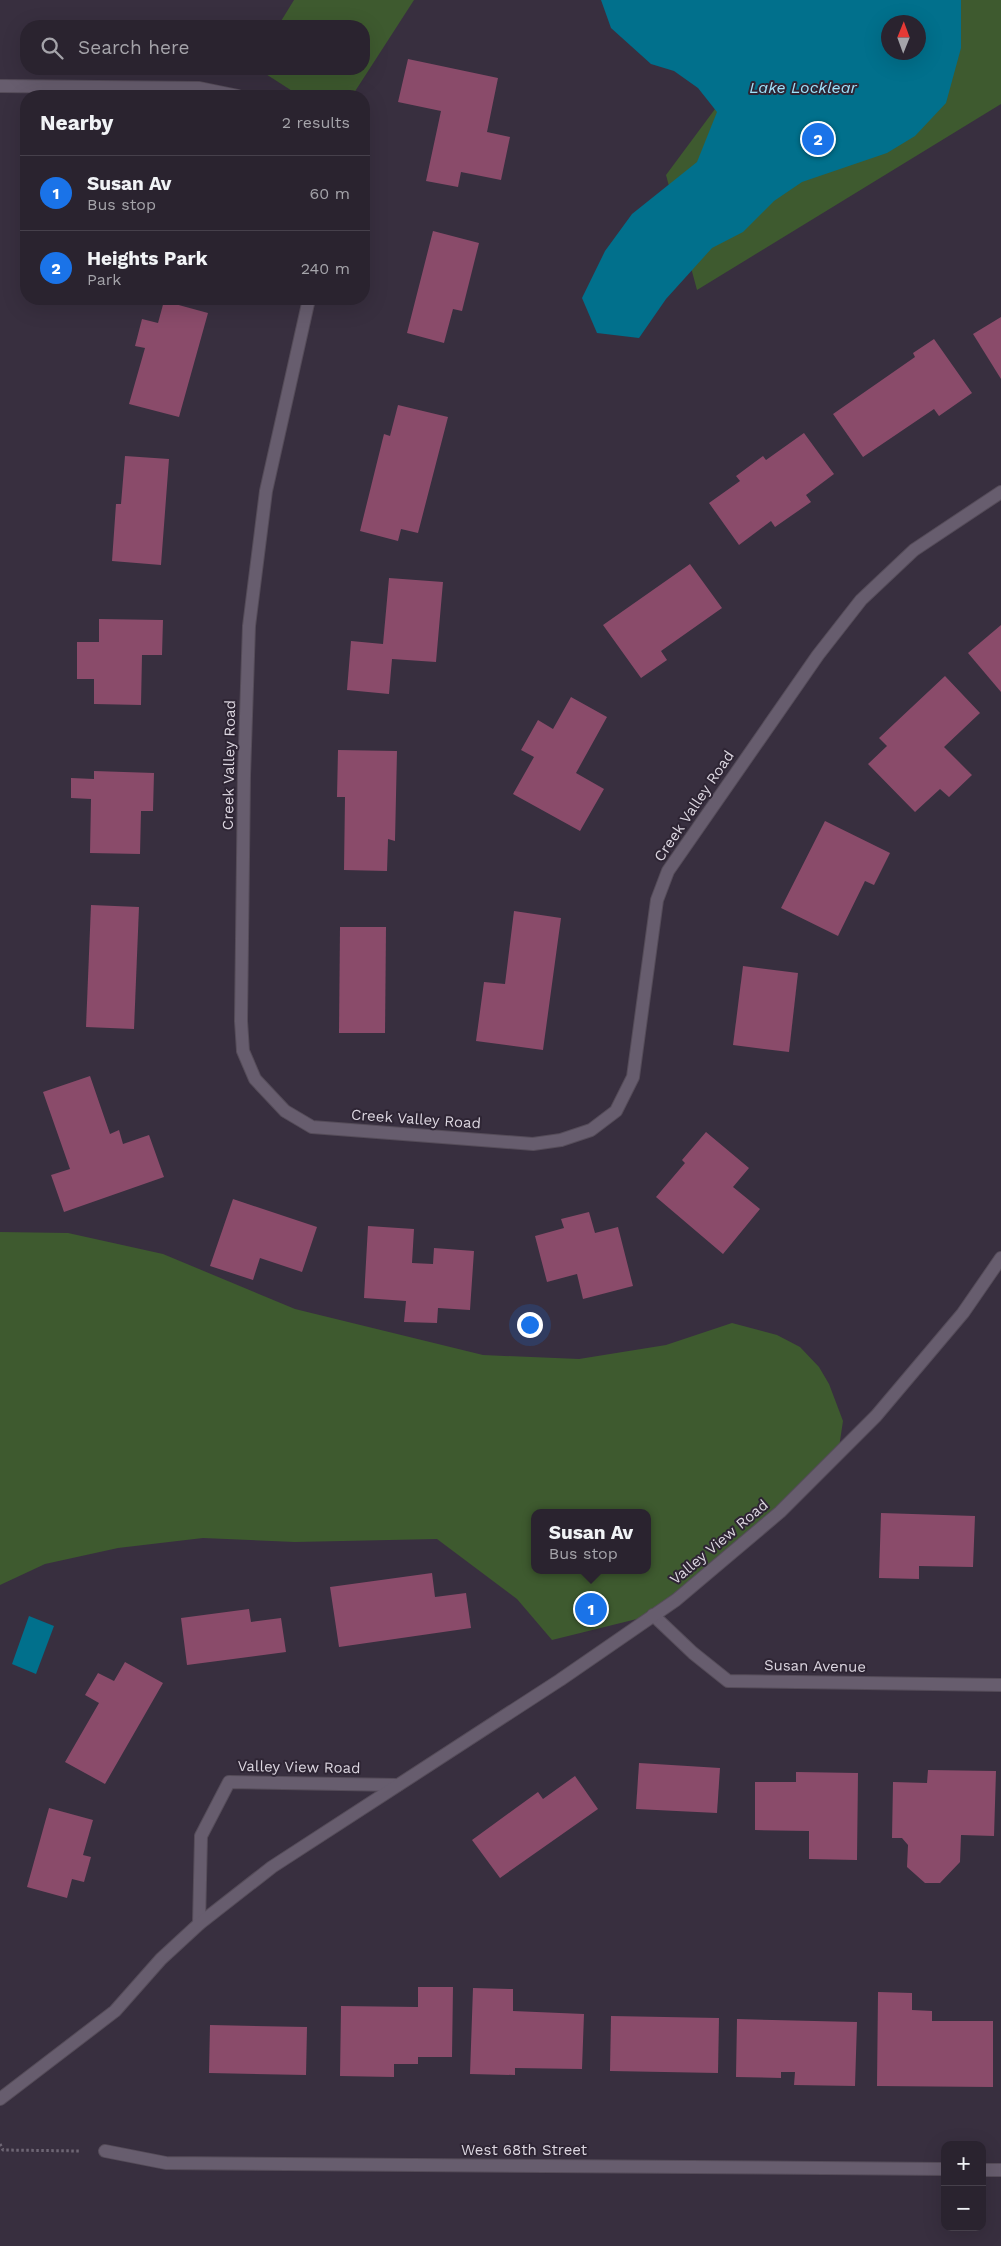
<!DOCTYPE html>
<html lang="en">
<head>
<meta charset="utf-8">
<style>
	:root { --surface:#2a232f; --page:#362f3b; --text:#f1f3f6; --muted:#a5a4aa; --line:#46404b; --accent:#1a73e8 }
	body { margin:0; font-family:"Work Sans",sans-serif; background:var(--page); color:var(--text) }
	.controls { position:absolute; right:15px; bottom:15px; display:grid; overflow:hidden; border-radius:10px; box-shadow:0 5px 20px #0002 }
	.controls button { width:45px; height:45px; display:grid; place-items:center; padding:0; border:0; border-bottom:1px solid var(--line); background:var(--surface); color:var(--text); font:25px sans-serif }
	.compass { position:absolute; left:881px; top:15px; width:45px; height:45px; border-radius:50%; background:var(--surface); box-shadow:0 5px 20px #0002; rotate:1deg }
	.you { position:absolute; left:529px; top:1324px; width:18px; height:18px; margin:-12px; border:4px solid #fff; border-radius:50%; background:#1a73e8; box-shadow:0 0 0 8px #1a73e833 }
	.badge { display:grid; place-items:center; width:32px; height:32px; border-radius:50%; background:var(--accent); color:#fff; font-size:16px; font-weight:700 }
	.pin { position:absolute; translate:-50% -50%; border:2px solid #fff; box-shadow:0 1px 5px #0006 }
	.popup { position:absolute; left:531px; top:1509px; width:120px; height:65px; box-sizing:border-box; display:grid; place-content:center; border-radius:10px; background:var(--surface); filter:drop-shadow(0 1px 4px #0005); font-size:16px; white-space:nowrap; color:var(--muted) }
	.popup b { font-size:19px; color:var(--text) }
	.popup::after { content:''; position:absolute; left:50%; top:100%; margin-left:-10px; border:10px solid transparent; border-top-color:var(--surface) }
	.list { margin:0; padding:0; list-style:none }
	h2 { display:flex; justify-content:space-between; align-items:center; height:65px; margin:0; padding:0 20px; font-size:21px }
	h2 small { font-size:16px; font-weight:400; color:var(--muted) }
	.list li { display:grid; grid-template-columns:32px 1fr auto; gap:15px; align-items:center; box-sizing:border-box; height:75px; padding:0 20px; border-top:1px solid var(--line) }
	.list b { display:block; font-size:19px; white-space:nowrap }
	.list p { margin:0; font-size:16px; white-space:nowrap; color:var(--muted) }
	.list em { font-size:16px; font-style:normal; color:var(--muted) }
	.icon { flex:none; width:28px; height:28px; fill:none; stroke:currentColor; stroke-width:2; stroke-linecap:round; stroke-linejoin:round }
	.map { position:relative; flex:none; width:1001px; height:2246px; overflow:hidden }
	.search { position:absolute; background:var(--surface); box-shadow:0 5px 20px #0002; left:20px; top:20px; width:350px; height:55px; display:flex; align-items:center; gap:12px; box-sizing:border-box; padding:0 18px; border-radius:20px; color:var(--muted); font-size:19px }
	.panel { position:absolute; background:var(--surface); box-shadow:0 5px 20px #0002; left:20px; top:90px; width:350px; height:215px; border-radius:20px }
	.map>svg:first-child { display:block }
</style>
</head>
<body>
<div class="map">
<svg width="1001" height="2246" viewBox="0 0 1001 2246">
	<rect width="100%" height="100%" fill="#382f3f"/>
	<!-- green -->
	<g fill="#3e5a2f" fill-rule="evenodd">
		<path d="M294 0H414L352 96H300L258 69H364V26H278Z"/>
		<path d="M796 0H1001V104L697 290 666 175ZM888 22H918V52H888Z"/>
		<path d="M0 1232 68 1233 163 1254 295 1309 483 1355 579 1359 666 1345 732 1323 777 1335 800 1347 819 1367 829 1384 843 1421 838 1454 653 1615 552 1640 517 1599 437 1539 295 1542 203 1538 118 1548 45 1564 0 1585ZM535 1513H647V1570H535Z"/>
	</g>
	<!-- water -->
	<g fill="#01708c" fill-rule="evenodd">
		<path d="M601 0H961V48L946 103 915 136 887 153 802 182 774 201 743 232 712 248 666 299 639 338 597 333 582 298 605 251 632 214 697 162 717 112 698 88 674 71 651 64 611 28ZM888 22H918V52H888Z"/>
		<path d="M29 1616 54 1626 36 1674 12 1664Z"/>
	</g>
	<!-- building -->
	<g fill="#8a4b6a">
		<path d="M408 59 498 78 487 132 510 137 501 180 461 172 458 187 426 181 441 111 398 102Z"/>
		<path d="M433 231 479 243 462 311 453 309 444 343 407 333Z"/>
		<path d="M164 301 208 313 179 417 129 404 145 348 135 346 142 319 158 323Z"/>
		<path d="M1001 317V379L973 334Z"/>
		<path d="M934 339 972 393 939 416 934 409 863 457 833 414 915 357 913 353Z"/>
		<path d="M398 405 448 417 418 533 401 529 398 541 360 531 384 434 390 436Z"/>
		<path d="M804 433 834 474 806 495 811 502 775 527 771 521 739 545 709 503 740 481 736 476 763 456 766 460Z"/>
		<path d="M125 456 169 459 161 565 112 561 116 504H121Z"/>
		<path d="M690 564 722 608 661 651 667 660 641 678 603 625Z"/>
		<path d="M389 578 443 582 436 662 392 659 389 694 347 690 351 641 383 644Z"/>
		<path d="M99 619 163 620 162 655H142L141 705 94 704V679H77V642H99Z"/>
		<path d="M1001 625V692L968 653Z"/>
		<path d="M945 676 980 713 944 747 972 775 949 797 940 789 915 812 868 764 887 746 879 738Z"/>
		<path d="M571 697 607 717 576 773 604 789 580 831 513 794 534 757 521 750 538 720 553 729Z"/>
		<path d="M338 750 397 751 395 841 388 839 387 871 344 870 345 797H337Z"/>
		<path d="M94 771 154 773 153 811H141L140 854 90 853 91 799 71 798V778L94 779Z"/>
		<path d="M825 821 890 853 874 885 865 881 838 936 781 908Z"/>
		<path d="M91 905 139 907 134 1029 86 1027Z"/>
		<path d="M514 911 561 918 543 1050 476 1041 484 982 505 984Z"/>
		<path d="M340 927H386L385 1033H339Z"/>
		<path d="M743 966 798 973 789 1052 733 1045Z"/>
		<path d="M90 1076 110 1134 119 1130 123 1144 149 1135 164 1177 64 1212 51 1175 70 1169 43 1092Z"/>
		<path d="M706 1132 749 1168 733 1187 760 1209 723 1254 656 1197 685 1163 682 1160Z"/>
		<path d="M233 1199 317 1227 302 1272 260 1258 253 1280 210 1266Z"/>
		<path d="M589 1212 595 1233 618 1227 633 1286 583 1299 577 1274 547 1282 535 1236 564 1228 561 1219Z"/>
		<path d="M368 1226 414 1229 412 1263 433 1264 434 1248 474 1251 470 1310 438 1308 437 1323 404 1322 406 1301 364 1298Z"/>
		<path d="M881 1513 975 1516 973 1567 919 1566V1579L879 1578Z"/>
		<path d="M432 1573 435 1597 466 1593 471 1628 339 1647 330 1587Z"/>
		<path d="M249 1609 251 1622 281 1618 286 1652 187 1665 181 1618Z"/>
		<path d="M125 1662 163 1683 105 1784 65 1762 99 1703 85 1695 98 1673 114 1681Z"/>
		<path d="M639 1763 720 1768 717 1813 636 1809Z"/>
		<path d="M928 1770 996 1771 994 1836 961 1835 960 1862 940 1883H925L907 1867 908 1845 902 1838H892L893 1782 927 1783Z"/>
		<path d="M796 1772 858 1773 857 1860 809 1859V1831L755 1830V1782H796Z"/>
		<path d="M575 1776 598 1809 500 1878 472 1840 538 1792 543 1799Z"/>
		<path d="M49 1808 93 1820 83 1855 91 1857 84 1882 72 1879 67 1898 27 1887Z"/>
		<path d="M418 1987H453L452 2057H418V2064H394V2077L340 2076 341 2006 418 2007Z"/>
		<path d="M473 1988 513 1989V2011L584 2014 582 2069 515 2068V2075L470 2074Z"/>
		<path d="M878 1992 912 1993V2010L932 2011V2021H993V2087L877 2086Z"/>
		<path d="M611 2016 719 2018 718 2073 610 2071Z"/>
		<path d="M737 2019 857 2022 855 2086 794 2085 795 2072H781V2078L736 2077Z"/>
		<path d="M210 2025 307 2027 306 2075 209 2073Z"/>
	</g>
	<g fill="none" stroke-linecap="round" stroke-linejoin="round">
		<defs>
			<g id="street">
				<path d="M0 86 199 88 238 96"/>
				<path d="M309 299 266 491 249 626 244 776 241 1021 243 1051 255 1079 285 1111 312 1127 533 1144 561 1140 591 1130 616 1111 633 1077 657 900 668 871 818 655 861 600 914 550 1001 492"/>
				<path d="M653 1615 693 1653 728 1681 1001 1685"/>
				<path d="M199 1924 201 1836 229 1782 398 1785"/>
				<path d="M105 2151 166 2163 945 2169"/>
				<path d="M982 2170H1001"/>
			</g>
			<path id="secondary" d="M0 2099 115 2011 161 1959 199 1924 272 1867 560 1680 676 1600 780 1512 876 1416 963 1313 1001 1258"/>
		</defs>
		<!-- street casing -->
		<use href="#street" stroke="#554c59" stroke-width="14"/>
		<!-- secondary casing -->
		<use href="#secondary" stroke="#554c59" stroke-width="14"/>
		<!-- path -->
		<path stroke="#6e6674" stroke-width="3" stroke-dasharray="2.5 2.5" stroke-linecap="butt" d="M0 2144 3 2150 81 2151"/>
		<!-- street -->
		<use href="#street" stroke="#675d6e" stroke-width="12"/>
		<!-- secondary -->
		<use href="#secondary" stroke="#675d6e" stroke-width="12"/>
	</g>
	<g text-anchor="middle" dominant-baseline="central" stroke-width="4" stroke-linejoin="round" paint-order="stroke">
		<!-- street labels -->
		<g font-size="15" fill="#dcd6e0" stroke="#2e2534">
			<text transform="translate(229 765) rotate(-89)">Creek Valley Road</text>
			<text transform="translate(694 806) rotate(-56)">Creek Valley Road</text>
			<text transform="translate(416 1119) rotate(4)">Creek Valley Road</text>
			<text transform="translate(719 1542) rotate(-40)">Valley View Road</text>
			<text transform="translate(815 1666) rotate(1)">Susan Avenue</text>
			<text transform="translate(299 1767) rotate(1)">Valley View Road</text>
			<text x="524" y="2150">West 68th Street</text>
		</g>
		<!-- water labels -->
		<g font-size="16" font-style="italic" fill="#a0e2fa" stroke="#2e2534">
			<text x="803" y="87">Lake Locklear</text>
		</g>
	</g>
</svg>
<div class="controls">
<button>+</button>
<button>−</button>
</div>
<svg class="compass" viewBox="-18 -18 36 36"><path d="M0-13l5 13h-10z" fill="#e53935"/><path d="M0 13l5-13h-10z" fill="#a5a4aa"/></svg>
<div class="you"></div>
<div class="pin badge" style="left:591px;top:1609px">1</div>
<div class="popup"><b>Susan Av</b>Bus stop</div>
<div class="pin badge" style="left:818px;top:139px">2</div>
<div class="search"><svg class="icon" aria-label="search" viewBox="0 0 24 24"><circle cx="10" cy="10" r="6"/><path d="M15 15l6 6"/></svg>Search here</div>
<section class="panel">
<h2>Nearby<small>2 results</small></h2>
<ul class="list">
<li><span class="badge">1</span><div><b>Susan Av</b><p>Bus stop</p></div><em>60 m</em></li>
<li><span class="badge">2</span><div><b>Heights Park</b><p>Park</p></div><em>240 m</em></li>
</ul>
</section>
</div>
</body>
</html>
